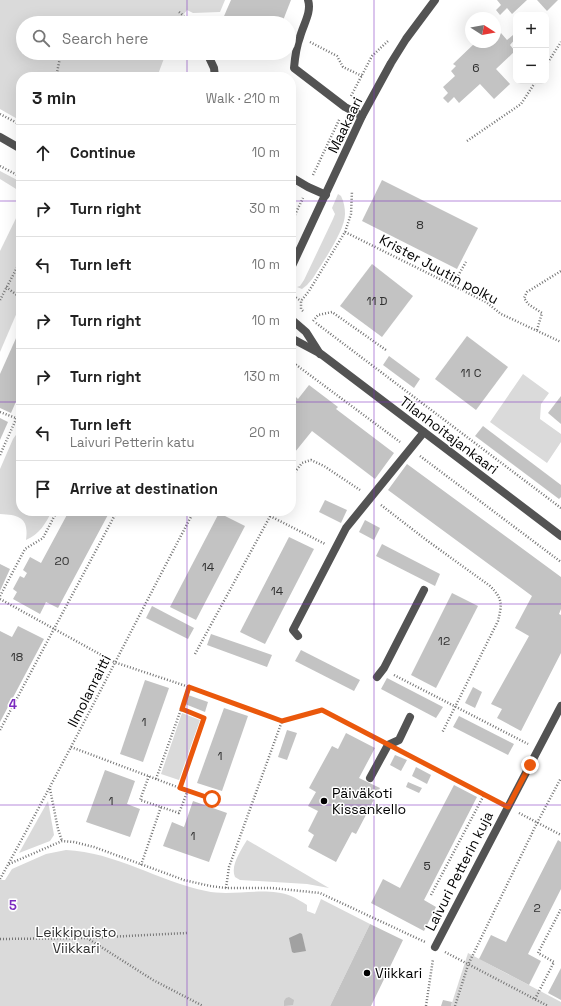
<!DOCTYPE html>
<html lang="en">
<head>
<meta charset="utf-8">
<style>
	:root { --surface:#fff; --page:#f6f6f6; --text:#222; --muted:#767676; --line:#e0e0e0 }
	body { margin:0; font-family:"Space Grotesk",sans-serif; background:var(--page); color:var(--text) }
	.controls { position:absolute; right:12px; top:12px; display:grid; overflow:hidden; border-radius:8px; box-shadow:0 4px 16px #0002 }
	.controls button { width:36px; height:36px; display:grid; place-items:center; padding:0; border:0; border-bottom:1px solid var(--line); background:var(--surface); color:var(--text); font:20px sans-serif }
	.compass { position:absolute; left:465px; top:12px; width:36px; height:36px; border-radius:50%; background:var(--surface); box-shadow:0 4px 16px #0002; rotate:101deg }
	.stop { position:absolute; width:12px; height:12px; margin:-9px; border:3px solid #ea580c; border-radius:50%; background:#fff }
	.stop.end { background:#ea580c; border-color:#fff; box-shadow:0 1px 4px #0008 }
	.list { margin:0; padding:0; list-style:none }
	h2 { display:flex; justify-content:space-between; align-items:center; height:52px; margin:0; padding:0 16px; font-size:17px }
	h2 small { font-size:13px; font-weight:400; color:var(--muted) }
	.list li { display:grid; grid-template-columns:26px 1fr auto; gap:12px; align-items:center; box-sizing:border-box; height:56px; padding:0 16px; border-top:1px solid var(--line) }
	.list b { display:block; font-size:15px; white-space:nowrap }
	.list p { margin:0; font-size:13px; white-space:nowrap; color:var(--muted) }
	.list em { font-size:13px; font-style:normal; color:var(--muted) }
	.icon { flex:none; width:22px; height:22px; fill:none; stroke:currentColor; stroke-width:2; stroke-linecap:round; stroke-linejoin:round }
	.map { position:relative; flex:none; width:561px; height:1006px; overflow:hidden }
	.search { position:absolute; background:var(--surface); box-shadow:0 4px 16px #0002; left:16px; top:16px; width:280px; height:44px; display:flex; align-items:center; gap:10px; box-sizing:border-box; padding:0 14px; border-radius:22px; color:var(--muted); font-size:15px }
	.panel { position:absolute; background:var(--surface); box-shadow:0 4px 16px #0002; left:16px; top:72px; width:280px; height:444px; border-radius:16px }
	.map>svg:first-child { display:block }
</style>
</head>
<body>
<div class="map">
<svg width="561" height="1006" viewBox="0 0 561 1006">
	<rect width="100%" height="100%" fill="#fff"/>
	<!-- green -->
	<g fill="#dadada">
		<path d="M0 0H225L220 12 193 13 187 10 177 23H23V53H166L157 77H21V121L0 109Z"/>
		<path d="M0 171 21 182V192L0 179Z"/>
		<path d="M338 194 341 196C344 202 345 208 345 214 345 231 322 263 313 278L307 285 302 289 297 287 300 286 304 280 333 219 335 214 332 208Z"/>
		<path d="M21 208V303L0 352V251Z"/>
		<path d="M523 374 549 393 541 404 540 419 561 434V442L547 463 490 422Z"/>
		<path d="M21 428V511H52C45 524 40 534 26 540 29 518 20 515 0 514V469L13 439Z"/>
		<path d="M182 713 200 720 179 780 161 774Z"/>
		<path d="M48 801 54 835 50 841 19 853Z"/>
		<path d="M247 840 329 888 307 884 240 880 235 877C230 866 241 850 247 840Z"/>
		<path d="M66 850C115 852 158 881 206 891 232 897 266 886 291 896 296 898 302 902 307 905V911L315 914 321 899 370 924 330 1006H0V880H5L12 869 46 854Z"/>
		<path d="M468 953 561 1002V1006H451Z"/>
	</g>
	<!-- water -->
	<path fill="#a1a1a1" d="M300 933 302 934 306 951 294 953 292 952 289 938Z"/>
	<!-- building -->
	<g fill="#c3c3c3">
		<path d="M231 0H291L282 23H221Z"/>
		<path d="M497 0H527L512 14 507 8 500 15 496 10 501 5Z"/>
		<path d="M537 0H558L547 11Z"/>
		<path d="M501 33 507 40 513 35 516 38 510 45 515 51 496 69 510 84 494 99 480 84 459 103 454 97 448 103 443 98 448 93 443 87 455 76 451 71 456 66 453 64 476 42 479 46 483 42H487L489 44 491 42H495V38Z"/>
		<path d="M382 180 478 228 457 269 362 221Z"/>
		<path d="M372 264 413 296 382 337 340 306Z"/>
		<path d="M21 327V390L11 413 0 408V374Z"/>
		<path d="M467 336 508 367 476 410 435 379Z"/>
		<path d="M389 356 420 379 414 388 383 365Z"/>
		<path d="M309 385 338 407 336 409 394 453 375 479 312 431 295 452 291 451V401L295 396 298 399Z"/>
		<path d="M561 396V424L548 413Z"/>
		<path d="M0 418 8 422 0 440Z"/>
		<path d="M483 426 561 485V497L559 499 475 436Z"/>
		<path d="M407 464 561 577V609L559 614 561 615V653L521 731 497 718 502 709 491 704 529 636 515 628 532 596 388 490Z"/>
		<path d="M325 500 347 510 341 523 319 512Z"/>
		<path d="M69 511H110L58 608 46 602 40 614 13 599 17 592 13 589 20 576 24 578 27 573 23 570 30 557 41 563Z"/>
		<path d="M219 513 245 526 196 620 170 607Z"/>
		<path d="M365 520 380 528 374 540 359 532Z"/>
		<path d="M289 537 314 549 265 644 240 632Z"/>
		<path d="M382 544 440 574 435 586 376 556Z"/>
		<path d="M0 564 10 569 0 591Z"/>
		<path d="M452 593 478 606 436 688 411 675Z"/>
		<path d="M152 606 194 628 188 639 146 618Z"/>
		<path d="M18 626 44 639 0 722V631L12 637Z"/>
		<path d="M211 634 272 655 267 667 207 645Z"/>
		<path d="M301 650 360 680 354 691 295 661Z"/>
		<path d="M387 678 443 707 436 718 381 689Z"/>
		<path d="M145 680 169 688 143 762 120 754Z"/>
		<path d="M473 687 482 692 475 708 465 703Z"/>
		<path d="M188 695 208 702 205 712 185 704Z"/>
		<path d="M224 708 248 716 222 791 197 783Z"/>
		<path d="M459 716 514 744 508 755 453 727Z"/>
		<path d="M287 730 297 733 287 760 278 757Z"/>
		<path d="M346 733 375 748 359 778 380 788 356 834 352 832 336 862 308 847 314 835 308 831 318 811 308 806 316 792 309 788 332 746 338 749Z"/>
		<path d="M395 755 407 760 401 771 390 765Z"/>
		<path d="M416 767 431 775 427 784 412 776Z"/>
		<path d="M105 770 135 781 127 804 140 809 130 837 86 822Z"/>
		<path d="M408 782 422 788 419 793 406 787Z"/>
		<path d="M454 785 477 797 424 900 436 907 424 931 371 903 383 879 400 888Z"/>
		<path d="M193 801 227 813 209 862 163 846 172 822 184 827Z"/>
		<path d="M558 840 561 842V889L528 954 541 961 529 985 479 959 491 935 506 942Z"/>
		<path d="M370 924 403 940 371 1006H330Z"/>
		<path d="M561 968V1000L548 993Z"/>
		<path d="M289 997 294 1000 293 1005 284 1006V1001L286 998Z"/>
		<path d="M443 1000 452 1002 451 1006H441Z"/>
	</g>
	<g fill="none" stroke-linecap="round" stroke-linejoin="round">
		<!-- path -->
		<g stroke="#757575" stroke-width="2.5" stroke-dasharray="1 2" stroke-linecap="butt">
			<path d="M179 12 184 16"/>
			<path d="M310 42 337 56 343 67 362 76"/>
			<path d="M546 65 561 42"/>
			<path d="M56 77 60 58"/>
			<path d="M125 77 126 75"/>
			<path d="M351 96 372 56 389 40"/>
			<path d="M0 114 21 125"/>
			<path d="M467 141 521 104 536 81"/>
			<path d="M0 166 21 177"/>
			<path d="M313 175 340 118"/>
			<path d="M291 223 303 198"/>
			<path d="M345 232 486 302 501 314 561 342"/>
			<path d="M452 286 466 262"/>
			<path d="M6 287 21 298"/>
			<path d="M291 294 301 301"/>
			<path d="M0 300 21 260"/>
			<path d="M303 311 301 309V301L309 291 345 232 351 214 352 191"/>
			<path d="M313 321 318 315 332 312 386 350"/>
			<path d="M316 323 561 508"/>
			<path d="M537 330 542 313 528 304 524 298 527 292 561 271"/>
			<path d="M291 361 400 442"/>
			<path d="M0 412 21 420"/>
			<path d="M0 455 21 408"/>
			<path d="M420 456 561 562"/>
			<path d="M291 477 302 463 311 460 324 466 360 490"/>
			<path d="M381 505 425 539 490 586C503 599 502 604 498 621L442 733"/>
			<path d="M270 516 325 544"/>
			<path d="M0 596 25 549 43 538 57 511"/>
			<path d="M0 599 114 662 189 687 282 721 322 710 378 739"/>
			<path d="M195 654 273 511"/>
			<path d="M394 675 528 744"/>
			<path d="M182 709 204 718 180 788 212 799"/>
			<path d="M0 730 117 511"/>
			<path d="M71 747 180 788"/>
			<path d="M402 752 497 801"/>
			<path d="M156 779 189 687"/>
			<path d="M50 789 58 829 62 841"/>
			<path d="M161 807 179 813 188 790"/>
			<path d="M519 813 561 835"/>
			<path d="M9 864 62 841 74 842 94 847 184 880 210 886 226 888H272L320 893 425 942"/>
			<path d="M141 865 161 807 140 800 149 776"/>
			<path d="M0 879C67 758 129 634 194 511"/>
			<path d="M226 888 229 867 282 721"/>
			<path d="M431 895 484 795"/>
			<path d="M87 938 153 980 203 1006"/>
			<path d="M0 939 87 938 187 933"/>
			<path d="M445 952 548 1006"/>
			<path d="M535 999 554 962 538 953 561 909"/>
			<path d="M426 1006 433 959"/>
			<path d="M455 1006 468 965 537 823 561 778"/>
		</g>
		<!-- service -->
		<g stroke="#535353" stroke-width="8">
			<path d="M308 0C312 12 303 25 300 37 296 47 295 57 294 68L345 107 362 116"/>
			<path d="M193 22V23"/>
			<path d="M207 53 214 68 215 77"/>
			<path d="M291 177 308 187 326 195"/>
			<path d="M298 636 293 630 346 528 424 432"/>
			<path d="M377 677 384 668 424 590"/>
			<path d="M370 778 388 745 399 740 410 717"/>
			<path d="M435 947 530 765"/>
		</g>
		<!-- minor -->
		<g stroke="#535353" stroke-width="8">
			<path d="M291 268 362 116 391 63 406 39 435 0"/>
			<path d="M530 765 561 706"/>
		</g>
		<!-- tertiary -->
		<g stroke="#535353" stroke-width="8">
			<path d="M0 137 21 149"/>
			<path d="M291 319 306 332 320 354"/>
			<path d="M291 338 321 354 561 536"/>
		</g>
	</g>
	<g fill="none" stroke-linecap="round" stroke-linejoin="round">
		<!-- route -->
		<path stroke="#ea580c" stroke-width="5" d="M212 799 180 788 204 718 182 709 189 687 282 721 322 710 508 807 530 765"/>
	</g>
	<!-- grid -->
	<path fill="none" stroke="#7b2cbf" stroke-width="1" stroke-opacity="0.55" d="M187 0V23M374 0V1006M187 53V77M0 201H21M291 201H561M0 402H21M291 402H561M187 511V1006M0 604H561M0 805H561"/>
	<!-- markers -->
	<g fill="#000" stroke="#fff" stroke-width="1.5">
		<circle cx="324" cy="801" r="4"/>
		<circle cx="367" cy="973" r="4"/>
	</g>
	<g text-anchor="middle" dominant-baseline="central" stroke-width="3" stroke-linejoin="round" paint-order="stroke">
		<!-- number labels -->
		<g font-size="12" fill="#313131">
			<text x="476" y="68">6</text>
			<text x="420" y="225">8</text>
			<text x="377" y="301">11 D</text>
			<text x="471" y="373">11 C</text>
			<text x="62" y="561">20</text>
			<text x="208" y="567">14</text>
			<text x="277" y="591">14</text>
			<text x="444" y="641">12</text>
			<text x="17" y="657">18</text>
			<text x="144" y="722">1</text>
			<text x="220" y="756">1</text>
			<text x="111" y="801">1</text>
			<text x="193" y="836">1</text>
			<text x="427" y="866">5</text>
			<text x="537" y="908">2</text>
		</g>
		<!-- street labels -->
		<g font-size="14" fill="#000" stroke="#fff">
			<text transform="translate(345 125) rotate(-64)">Maakaari</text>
			<text transform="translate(439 269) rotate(28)">Krister Juutin polku</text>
			<text transform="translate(449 435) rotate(37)">Tilanhoitajankaari</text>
			<text transform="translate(89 691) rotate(-63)">Ilmolanraitti</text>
			<text transform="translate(459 871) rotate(-63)">Laivuri Petterin kuja</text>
		</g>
		<!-- poi labels -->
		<g font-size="14" fill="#000" stroke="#fff" text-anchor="start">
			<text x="332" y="793">Päiväkoti<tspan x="332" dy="16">Kissankello</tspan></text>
			<text x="375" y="973">Viikkari</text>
		</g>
		<!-- park labels -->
		<g font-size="14" fill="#313131" stroke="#fff">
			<text x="76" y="932">Leikkipuisto<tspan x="76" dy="16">Viikkari</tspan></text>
		</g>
	</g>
	<g font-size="13" text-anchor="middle" font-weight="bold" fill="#7b2cbf" stroke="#fff" stroke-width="3" stroke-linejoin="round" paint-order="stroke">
		<text x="13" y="709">4</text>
		<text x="13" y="910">5</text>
	</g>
</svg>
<div class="controls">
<button>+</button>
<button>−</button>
</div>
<svg class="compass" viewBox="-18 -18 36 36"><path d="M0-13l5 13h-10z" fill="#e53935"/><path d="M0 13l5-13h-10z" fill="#767676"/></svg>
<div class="stop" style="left:212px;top:799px"></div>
<div class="stop end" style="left:530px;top:765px"></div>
<div class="search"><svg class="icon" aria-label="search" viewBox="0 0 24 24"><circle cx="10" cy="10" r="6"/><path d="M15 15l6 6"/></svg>Search here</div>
<section class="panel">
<h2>3 min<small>Walk · 210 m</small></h2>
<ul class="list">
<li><svg class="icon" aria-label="ahead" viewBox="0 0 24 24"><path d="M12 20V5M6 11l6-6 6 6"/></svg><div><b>Continue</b></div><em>10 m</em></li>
<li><svg class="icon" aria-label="right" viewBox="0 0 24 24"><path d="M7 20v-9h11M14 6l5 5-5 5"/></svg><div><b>Turn right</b></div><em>30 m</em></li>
<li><svg class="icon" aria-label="left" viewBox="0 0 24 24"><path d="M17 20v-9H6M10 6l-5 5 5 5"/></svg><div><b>Turn left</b></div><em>10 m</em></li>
<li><svg class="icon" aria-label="right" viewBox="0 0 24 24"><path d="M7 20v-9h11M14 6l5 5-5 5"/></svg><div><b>Turn right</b></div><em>10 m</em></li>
<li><svg class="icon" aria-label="right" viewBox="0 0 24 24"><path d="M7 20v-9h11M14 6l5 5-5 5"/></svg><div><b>Turn right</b></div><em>130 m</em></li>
<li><svg class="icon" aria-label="left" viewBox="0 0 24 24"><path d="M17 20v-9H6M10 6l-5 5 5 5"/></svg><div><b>Turn left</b><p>Laivuri Petterin katu</p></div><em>20 m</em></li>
<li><svg class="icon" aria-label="arrive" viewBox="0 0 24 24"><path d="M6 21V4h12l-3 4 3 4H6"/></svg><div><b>Arrive at destination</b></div></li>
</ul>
</section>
</div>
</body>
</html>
